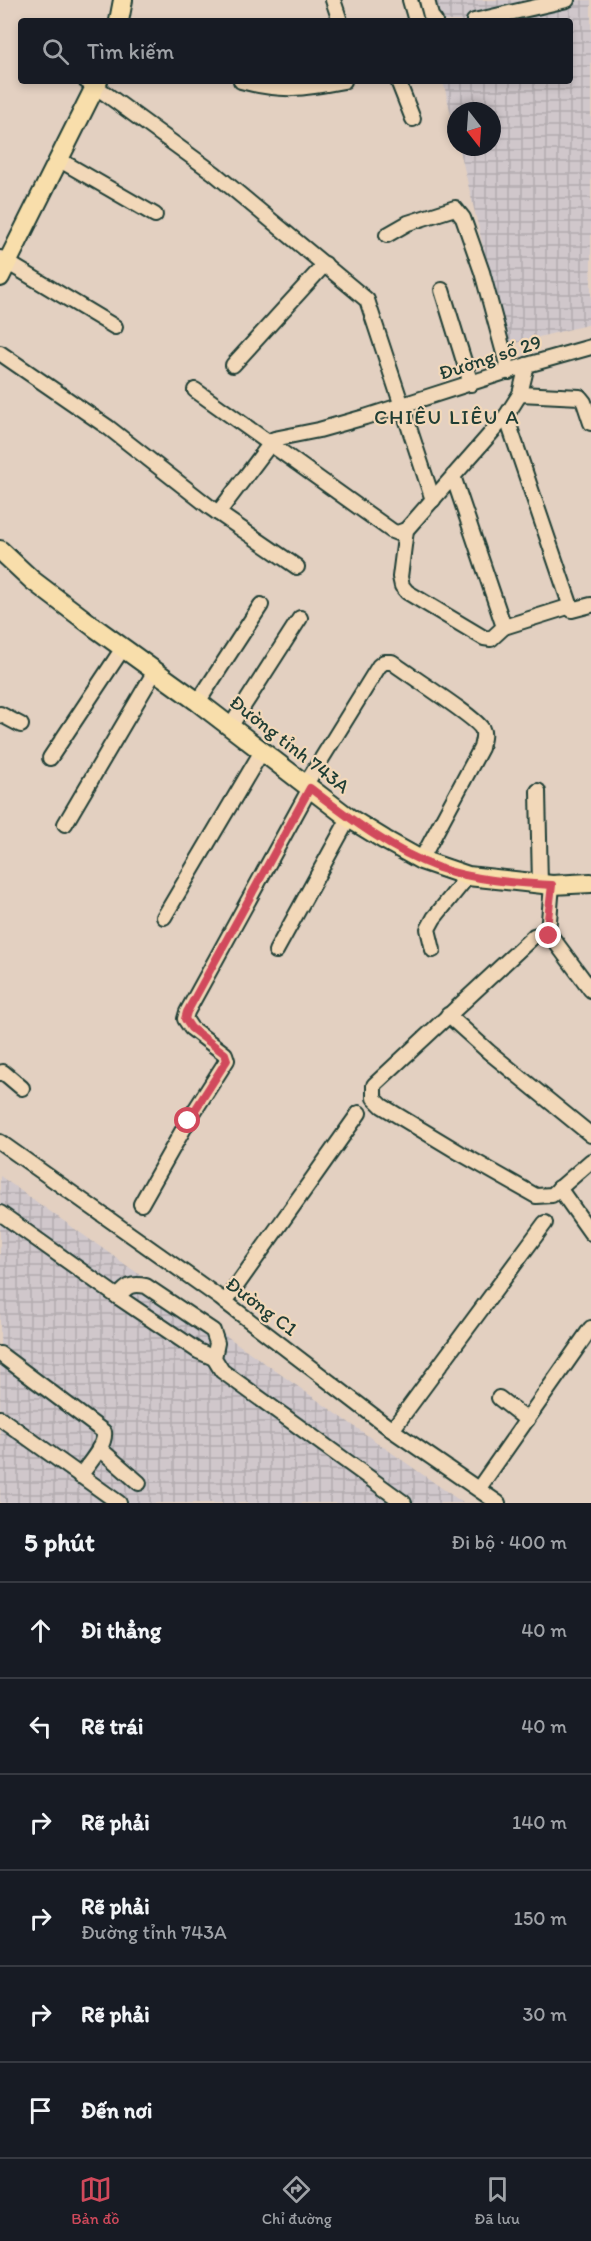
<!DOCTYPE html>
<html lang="vi">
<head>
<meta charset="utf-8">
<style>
	:root { --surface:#171b24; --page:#242831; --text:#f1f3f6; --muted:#9ea1a6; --line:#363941; --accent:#d1495b }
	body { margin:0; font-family:Itim,sans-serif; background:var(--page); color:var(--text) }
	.compass { position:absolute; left:447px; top:102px; width:54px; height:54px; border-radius:50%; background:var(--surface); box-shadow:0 3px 9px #0003; rotate:163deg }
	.stop { position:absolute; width:18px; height:18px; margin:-14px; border:4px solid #d1495b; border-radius:50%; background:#fff }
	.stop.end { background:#d1495b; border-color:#fff; box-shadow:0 2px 6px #0008 }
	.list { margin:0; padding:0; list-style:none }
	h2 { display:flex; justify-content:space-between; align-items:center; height:78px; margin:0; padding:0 24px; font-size:26px }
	h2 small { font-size:20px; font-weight:400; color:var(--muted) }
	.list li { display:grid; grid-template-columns:39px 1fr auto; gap:18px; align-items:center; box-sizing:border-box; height:96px; padding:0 24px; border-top:2px solid var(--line) }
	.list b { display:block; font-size:22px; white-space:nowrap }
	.list p { margin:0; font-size:20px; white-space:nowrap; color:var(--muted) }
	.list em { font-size:20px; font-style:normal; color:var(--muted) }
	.icon { flex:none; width:33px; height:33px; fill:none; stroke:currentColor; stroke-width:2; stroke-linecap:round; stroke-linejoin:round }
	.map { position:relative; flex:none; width:591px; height:1503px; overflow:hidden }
	.search { position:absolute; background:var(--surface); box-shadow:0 3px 9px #0003; left:18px; right:18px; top:18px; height:66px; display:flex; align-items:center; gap:15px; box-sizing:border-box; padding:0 21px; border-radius:6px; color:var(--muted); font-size:22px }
	.sheet { height:654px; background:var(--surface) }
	nav { display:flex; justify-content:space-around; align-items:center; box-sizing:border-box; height:84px; border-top:2px solid var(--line); background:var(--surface); font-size:16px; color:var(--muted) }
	nav a { display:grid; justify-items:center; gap:3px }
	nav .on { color:var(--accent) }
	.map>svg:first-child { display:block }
</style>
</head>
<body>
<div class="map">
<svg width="591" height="1503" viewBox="0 0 591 1503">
	<defs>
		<pattern id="industrial-grid" width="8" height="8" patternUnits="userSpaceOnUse" patternTransform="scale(1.5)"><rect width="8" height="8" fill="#d0c7cb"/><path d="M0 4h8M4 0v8" fill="none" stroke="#b2acaf"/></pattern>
	</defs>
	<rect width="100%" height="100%" fill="#e3d0c1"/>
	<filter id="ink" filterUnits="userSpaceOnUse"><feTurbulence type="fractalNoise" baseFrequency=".0167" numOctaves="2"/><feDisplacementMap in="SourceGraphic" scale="12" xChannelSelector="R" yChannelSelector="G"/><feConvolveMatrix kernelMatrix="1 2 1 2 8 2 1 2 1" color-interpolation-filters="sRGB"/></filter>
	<g filter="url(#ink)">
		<!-- industrial -->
		<g fill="url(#industrial-grid)">
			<path d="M422 0H591V324L507 345 459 147H492V111H456V135L443 81H570V21H428Z"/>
			<path d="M0 1176 463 1503H0Z"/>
		</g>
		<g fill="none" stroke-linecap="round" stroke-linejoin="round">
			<defs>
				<g id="minor">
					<path d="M333 0 340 21"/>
					<path d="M410 0 416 21"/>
					<path d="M427 0 431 16 435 21"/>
					<path d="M474 21 567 0"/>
					<path d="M86 81 95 86 214 173 367 300 433 500"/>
					<path d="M241 81C282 92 303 89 344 81"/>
					<path d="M398 81 413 119"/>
					<path d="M58 159 155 215"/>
					<path d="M387 235 408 223 455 208 463 218 482 272 509 372"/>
					<path d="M0 258 115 327"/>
					<path d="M442 290 471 384"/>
					<path d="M0 353 109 428 211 508 297 567"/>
					<path d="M233 365 325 264"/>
					<path d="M195 390 392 531 397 533 406 530"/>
					<path d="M520 394 580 397 584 402 591 423"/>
					<path d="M506 416 572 610 591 605"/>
					<path d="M453 476 504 627 491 639 484 638 407 592 402 586 400 577 406 530 506 416 520 394 527 365"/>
					<path d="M218 513 274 439 319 430 365 417 527 365 591 347"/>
					<path d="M504 627 571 606"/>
					<path d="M198 702 261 605"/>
					<path d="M0 714 21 725"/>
					<path d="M230 727 300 618"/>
					<path d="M50 758 123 648"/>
					<path d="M306 784 379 666 384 662H392C407 674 476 717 482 729 485 735 482 741 481 748L421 860"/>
					<path d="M538 791 540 885"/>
					<path d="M65 824 155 671"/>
					<path d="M552 885 548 932 591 990"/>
					<path d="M164 917 262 751"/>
					<path d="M548 932 534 936 374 1085V1098L382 1106 460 1153 536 1196 552 1195 591 1161"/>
					<path d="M433 950 428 929 434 918 468 876"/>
					<path d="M276 951 349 818"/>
					<path d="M448 1015 489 1052 591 1135"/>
					<path d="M0 1073 3 1072 22 1088"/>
					<path d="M0 1142 220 1298 392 1430 498 1503"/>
					<path d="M559 1188 591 1233"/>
					<path d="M141 1204 188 1121 227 1060 225 1054 191 1028 185 1019 187 1012 310 788"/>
					<path d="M0 1213 118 1297 198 1351 214 1358"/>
					<path d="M118 1297C127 1286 131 1283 146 1286L213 1331 217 1343 214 1358 222 1371 404 1503"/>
					<path d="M225 1302 359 1113"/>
					<path d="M0 1354 104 1432C106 1446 88 1464 80 1476"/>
					<path d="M499 1398 527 1420"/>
					<path d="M0 1418 119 1503"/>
					<path d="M392 1430 545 1223"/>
					<path d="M99 1448 139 1483"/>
					<path d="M479 1488 591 1328"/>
				</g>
				<g id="major">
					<path d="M119 21 123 0"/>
					<path d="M0 277 98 81"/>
					<path d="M0 550 32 580 94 627 198 702 349 818 385 840 421 860 468 876 552 885 591 883"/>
				</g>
			</defs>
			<!-- minor casing -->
			<use href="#minor" stroke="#1f3d34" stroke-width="18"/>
			<!-- major casing -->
			<use href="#major" stroke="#1f3d34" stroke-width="22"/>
			<!-- minor -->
			<use href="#minor" stroke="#f2d8b9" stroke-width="14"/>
			<!-- major -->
			<use href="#major" stroke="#f8deab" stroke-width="18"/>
		</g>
	</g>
	<g fill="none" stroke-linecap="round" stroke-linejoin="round" filter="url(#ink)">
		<!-- route -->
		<path stroke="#d1495b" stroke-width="8" d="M188 1121 227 1060 225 1054 191 1028 185 1019 187 1012 310 788C349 818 392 851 439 868 475 880 514 883 552 885L547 927 549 936"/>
	</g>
	<g text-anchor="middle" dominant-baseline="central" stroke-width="4.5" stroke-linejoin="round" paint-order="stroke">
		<!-- street labels -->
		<g font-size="20" fill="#1f3d34" stroke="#f2d8b9">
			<text transform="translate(490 357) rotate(-18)">Đường số 29</text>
			<text transform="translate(290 744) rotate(38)">Đường tỉnh 743A</text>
			<text transform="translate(262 1306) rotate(37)">Đường C1</text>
		</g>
		<!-- neighbourhood labels -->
		<g font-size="21" letter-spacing="1.5" fill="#1f3d34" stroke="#f2d8b9">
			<text x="447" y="416">CHIÊU LIÊU A</text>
		</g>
	</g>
</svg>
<svg class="compass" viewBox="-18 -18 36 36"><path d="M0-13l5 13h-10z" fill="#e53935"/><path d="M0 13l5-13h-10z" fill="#9ea1a6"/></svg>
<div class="stop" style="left:188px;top:1121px"></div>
<div class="stop end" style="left:549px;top:936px"></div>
<div class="search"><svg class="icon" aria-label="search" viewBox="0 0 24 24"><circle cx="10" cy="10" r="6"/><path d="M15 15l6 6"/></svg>Tìm kiếm</div>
</div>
<section class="sheet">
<h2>5 phút<small>Đi bộ · 400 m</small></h2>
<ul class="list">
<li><svg class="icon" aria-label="ahead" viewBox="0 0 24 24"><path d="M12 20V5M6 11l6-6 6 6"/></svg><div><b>Đi thẳng</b></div><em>40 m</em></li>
<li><svg class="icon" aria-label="left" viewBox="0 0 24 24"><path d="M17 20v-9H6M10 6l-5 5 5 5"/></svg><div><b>Rẽ trái</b></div><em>40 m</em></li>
<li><svg class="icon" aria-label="right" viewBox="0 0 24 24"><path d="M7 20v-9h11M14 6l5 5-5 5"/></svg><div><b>Rẽ phải</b></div><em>140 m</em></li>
<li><svg class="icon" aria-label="right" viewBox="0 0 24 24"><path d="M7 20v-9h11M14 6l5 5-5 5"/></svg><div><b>Rẽ phải</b><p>Đường tỉnh 743A</p></div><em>150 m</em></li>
<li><svg class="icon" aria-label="right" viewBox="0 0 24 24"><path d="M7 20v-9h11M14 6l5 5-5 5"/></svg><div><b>Rẽ phải</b></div><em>30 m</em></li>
<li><svg class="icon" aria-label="arrive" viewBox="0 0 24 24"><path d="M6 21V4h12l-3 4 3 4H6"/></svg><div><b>Đến nơi</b></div></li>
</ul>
</section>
<nav>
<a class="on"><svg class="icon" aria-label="map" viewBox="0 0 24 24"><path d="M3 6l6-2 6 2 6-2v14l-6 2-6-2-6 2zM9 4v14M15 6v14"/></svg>Bản đồ</a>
<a><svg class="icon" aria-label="directions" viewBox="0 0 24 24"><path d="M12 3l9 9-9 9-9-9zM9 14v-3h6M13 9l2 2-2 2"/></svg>Chỉ đường</a>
<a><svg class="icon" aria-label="saved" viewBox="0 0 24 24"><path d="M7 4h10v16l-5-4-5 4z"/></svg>Đã lưu</a>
</nav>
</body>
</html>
